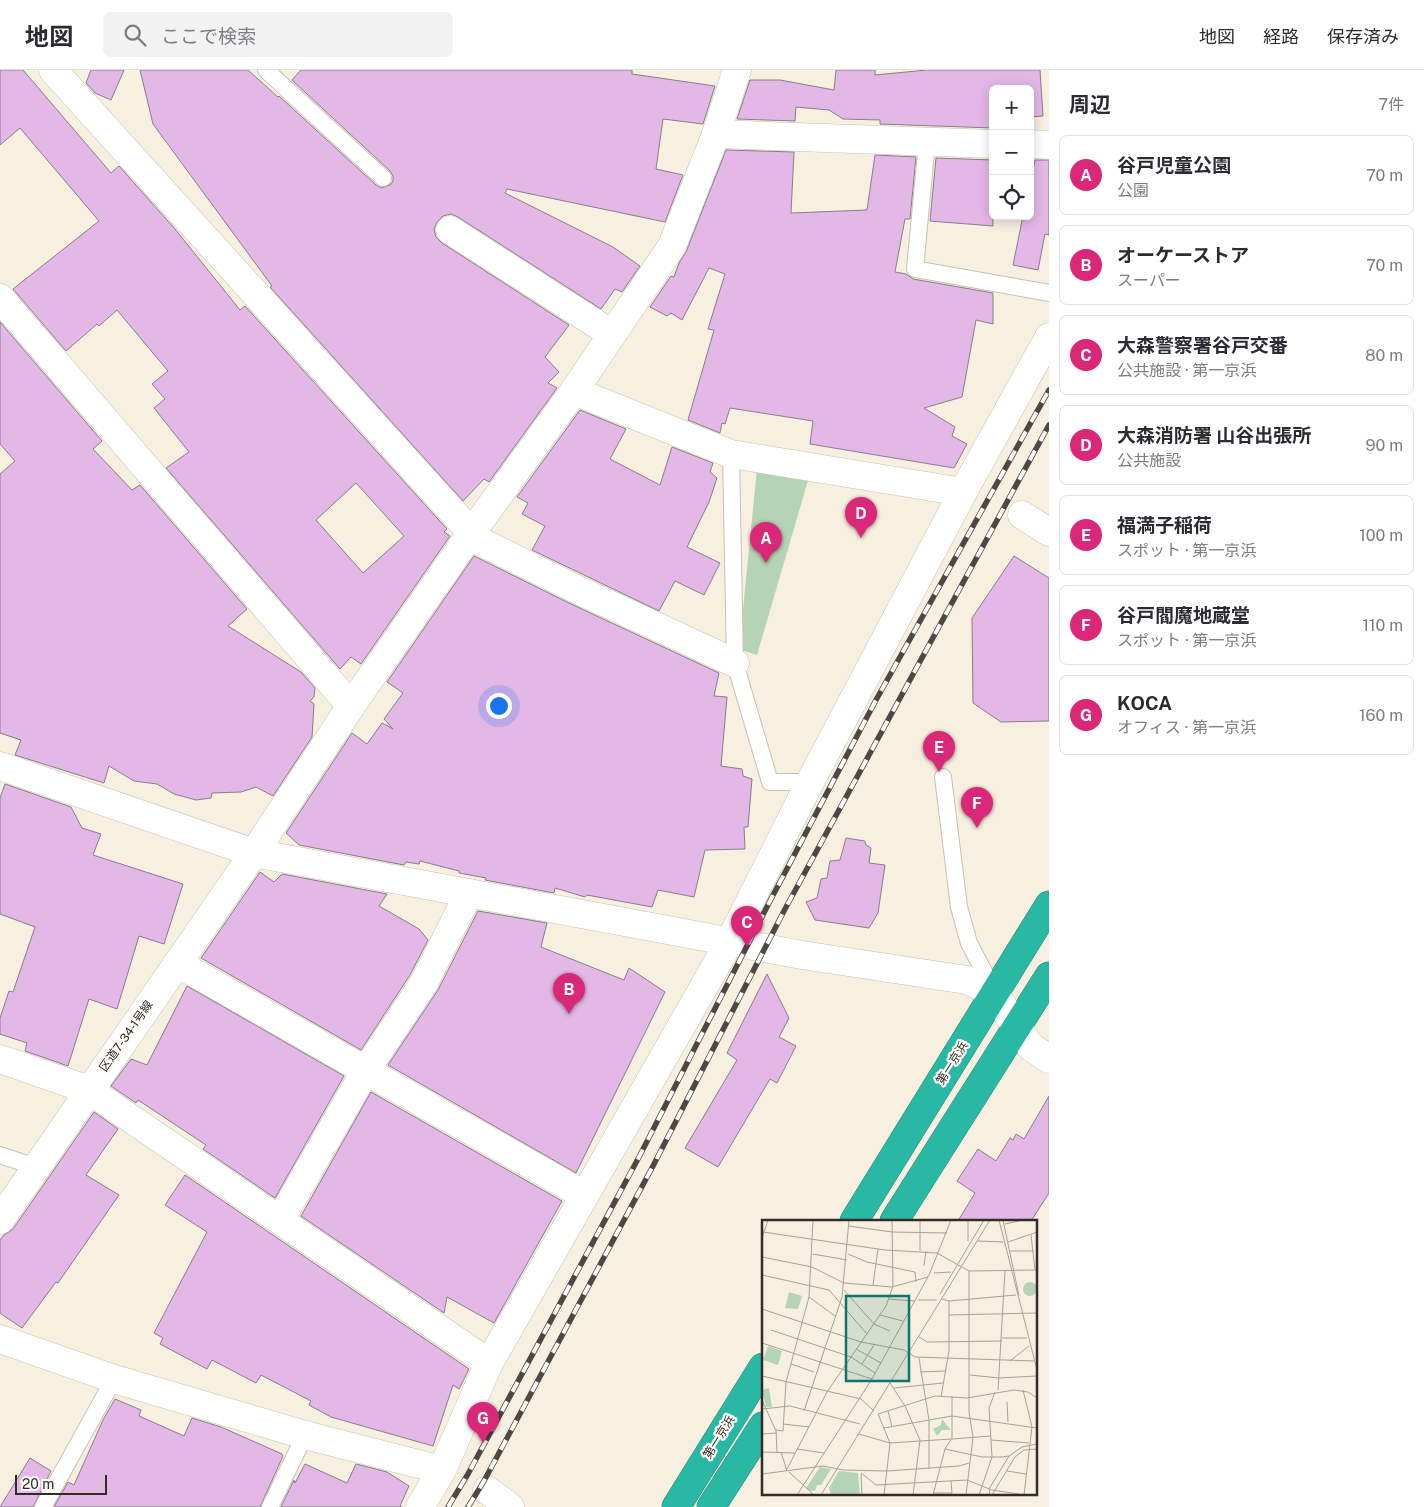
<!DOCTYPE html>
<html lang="ja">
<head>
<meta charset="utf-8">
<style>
	:root { --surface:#fff; --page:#f2f2f3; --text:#2b2b33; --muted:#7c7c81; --line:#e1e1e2; --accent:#db2777 }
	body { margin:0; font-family:"Public Sans","Noto Sans JP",sans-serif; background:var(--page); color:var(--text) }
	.controls { position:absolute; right:15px; top:15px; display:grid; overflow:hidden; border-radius:8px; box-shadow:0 2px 12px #0003 }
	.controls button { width:45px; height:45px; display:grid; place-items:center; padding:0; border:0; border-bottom:1px solid var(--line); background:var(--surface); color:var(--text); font:25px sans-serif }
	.scale { position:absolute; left:15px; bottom:12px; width:92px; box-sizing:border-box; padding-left:5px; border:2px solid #302c27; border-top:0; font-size:14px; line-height:18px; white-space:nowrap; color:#302c27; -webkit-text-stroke:4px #fffdfa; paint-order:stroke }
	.you { position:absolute; left:498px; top:635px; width:18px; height:18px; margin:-12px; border:4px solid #fff; border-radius:50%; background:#1a73e8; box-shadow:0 0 0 8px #1a73e833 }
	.badge { display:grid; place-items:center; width:32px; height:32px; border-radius:50%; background:var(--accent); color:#fff; font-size:16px; font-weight:700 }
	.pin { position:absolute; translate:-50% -41px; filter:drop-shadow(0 1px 2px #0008) }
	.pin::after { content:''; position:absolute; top:26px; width:18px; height:15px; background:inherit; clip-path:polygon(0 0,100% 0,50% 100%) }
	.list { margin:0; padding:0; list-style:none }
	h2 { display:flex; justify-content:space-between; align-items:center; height:65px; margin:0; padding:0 20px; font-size:21px }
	h2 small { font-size:16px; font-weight:400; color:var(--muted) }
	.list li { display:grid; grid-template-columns:32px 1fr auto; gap:15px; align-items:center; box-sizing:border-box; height:80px; margin:0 10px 10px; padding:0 10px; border:1px solid var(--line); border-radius:8px }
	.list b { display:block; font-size:19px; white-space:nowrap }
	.list p { margin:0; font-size:16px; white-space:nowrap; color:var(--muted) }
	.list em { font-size:16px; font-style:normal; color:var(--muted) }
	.icon { flex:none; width:28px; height:28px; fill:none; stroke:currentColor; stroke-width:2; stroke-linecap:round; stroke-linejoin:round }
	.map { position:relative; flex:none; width:1049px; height:1437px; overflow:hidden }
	header { display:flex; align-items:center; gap:30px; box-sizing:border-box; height:70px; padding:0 25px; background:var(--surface); border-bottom:1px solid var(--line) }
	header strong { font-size:24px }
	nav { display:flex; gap:28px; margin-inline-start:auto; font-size:18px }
	.search { width:350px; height:45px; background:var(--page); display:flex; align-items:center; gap:12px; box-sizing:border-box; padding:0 18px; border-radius:8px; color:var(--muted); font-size:19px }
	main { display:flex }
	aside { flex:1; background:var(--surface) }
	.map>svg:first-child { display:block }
</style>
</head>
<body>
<header>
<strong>地図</strong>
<div class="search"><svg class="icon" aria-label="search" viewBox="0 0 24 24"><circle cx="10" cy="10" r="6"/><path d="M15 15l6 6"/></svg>ここで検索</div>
<nav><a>地図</a><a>経路</a><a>保存済み</a></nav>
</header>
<main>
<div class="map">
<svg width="1049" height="1437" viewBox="0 0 1049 1437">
	<rect width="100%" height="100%" fill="#f7efe0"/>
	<!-- green -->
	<path fill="#b5d4b5" d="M757 399 809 407 757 585 739 579Z"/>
	<!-- building -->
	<g fill="#e3b7e6" stroke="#887d89" fill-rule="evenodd">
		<path d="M0 0H23L111 103 119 96 175 159 240 240 245 236 447 459 444 462 450 466 361 594 351 587 340 599 166 398 189 382 154 338 165 329 152 314 168 301 117 240 99 256 97 254 66 281 13 219 99 151 20 58 0 75ZM356 413 404 466 363 503 316 450Z"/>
		<path d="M91 0H124L111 30 95 23 86 13Z"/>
		<path d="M140 0H248L278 27 279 26 376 115 381 118 390 115 393 111V106L390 101 292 10 301 0H632V4L715 16 703 54 663 49 656 99 683 105 665 152 507 119 505 123 613 177 640 196 622 222 615 219 601 239 458 147 451 144 443 146 437 152 434 159 436 167 442 173 569 255 545 287 559 302 548 313 557 318 489 412 484 409 463 431 270 217 272 216 153 54Z"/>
		<path d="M836 0H875V5L927 0H1040L1043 46 1030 47V19H993V58L880 54V50L843 49 829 40 796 37 795 51 737 49 750 10H780L834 20Z"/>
		<path d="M726 80 794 82 791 143 867 140 875 85 916 87 910 149H905L895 202 906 204 913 209 993 223V254L976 250 962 327 924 338 955 357 952 366 967 374 954 398 810 374 813 351 730 338 725 354 722 353 720 363 688 350 714 260 708 259 725 204 709 198 682 250 671 243 667 246 650 237 671 206 674 207 679 193 686 182Z"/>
		<path d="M936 88 993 90V156L930 151Z"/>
		<path d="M1035 90H1049V165L1045 164 1038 200 1013 195 1023 146H1030V114Z"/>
		<path d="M0 252 102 371 93 379 132 420 140 415 247 539 228 556 301 602 315 618 314 627 310 631 314 634 312 667 273 726 256 717 241 722 212 723 211 728 196 730 174 724 157 714 134 711 109 696 104 713 15 685 21 670 0 663V404L15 391 0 374Z"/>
		<path d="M580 340 626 359 610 389 660 415 672 377 713 393 710 402 717 408 709 432 687 477 720 493 704 525 675 511 659 541 532 480 545 456 522 444 528 433 517 427Z"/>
		<path d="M474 486 571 534 719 603 714 626 727 627 721 696 742 699 743 706 752 709 748 757H744L745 779 705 780 694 827 658 820 652 837 587 825 585 827 555 818 554 823 485 810 486 808 459 803V801L420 791 419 794 406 792 404 795 299 775 286 763 352 663 367 674 382 653 393 659 384 649 403 623 387 612Z"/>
		<path d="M1014 486 1049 508V651L1001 652 973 633 972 548Z"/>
		<path d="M5 714 71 737 82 758 101 764 93 785 183 814 164 874 139 866 117 939 89 929 68 996 25 981 27 973 0 964V948L9 921 13 922 35 857 0 844V728Z"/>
		<path d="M846 768 865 771 866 775 871 778 869 793 885 795 878 843 869 858 815 850 806 832 817 828 821 809 827 808 830 791 840 790Z"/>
		<path d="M260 802 274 812 282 804 387 824 379 836 419 859 428 870 410 905 361 980 201 888Z"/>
		<path d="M478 841 547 853 541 877 624 910 629 898 665 922 576 1103 388 995 438 920Z"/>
		<path d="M767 904 789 948 779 967 796 976 777 1013 770 1009 718 1097 685 1078 737 990 727 983Z"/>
		<path d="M187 916 344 1006 275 1128 203 1079 206 1075 138 1030 136 1033 111 1016 131 989 147 995Z"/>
		<path d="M371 1022 562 1131 494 1253 447 1227 444 1243 301 1146Z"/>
		<path d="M1049 1026V1123L1031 1151H958L975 1123 957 1111 978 1079 996 1091 1010 1068 1013 1070 1016 1064 1024 1069Z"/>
		<path d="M94 1042 118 1059 86 1105 119 1125 58 1213 56 1212 22 1258 0 1243V1170L4 1165 13 1159Z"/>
		<path d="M185 1105 469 1299 459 1319 453 1315 433 1376 331 1347 309 1335 311 1331 261 1305 256 1313 212 1290 207 1299 160 1274 163 1268 154 1263 207 1162 165 1135Z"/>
		<path d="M115 1329 141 1340 139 1346 184 1366 192 1348 221 1357 282 1384 283 1386 260 1437H54L68 1412 74 1415 103 1350Z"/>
		<path d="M30 1388 51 1401 33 1437H0Z"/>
		<path d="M305 1394 347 1413 356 1394 387 1402 409 1416 400 1436 402 1437H281L294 1410 295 1413Z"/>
	</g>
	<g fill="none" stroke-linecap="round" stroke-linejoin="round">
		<defs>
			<g id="lane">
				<path d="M266 0 383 108"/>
				<path d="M927 72 915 199 1049 223"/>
				<path d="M731 384 735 593 770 712H810"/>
				<path d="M943 707 959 837 969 873 994 921"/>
				<path d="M0 1085 36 1097"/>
				<path d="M43 1437 114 1309"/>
				<path d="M270 1437 305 1365"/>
			</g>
			<g id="street">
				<path d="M53 0 479 471 578 520 735 593"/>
				<path d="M716 64 993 74"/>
				<path d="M1030 74 1049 75"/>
				<path d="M450 160 612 264"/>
				<path d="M0 228 351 636"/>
				<path d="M574 321 731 384 963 422"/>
				<path d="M1022 445 1049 462"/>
				<path d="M0 696 254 783 802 885 967 910 995 923 1016 957 1031 977 1049 989"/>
				<path d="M177 893 584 1125"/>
				<path d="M0 989 89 1020 489 1293"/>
				<path d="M0 1150 254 783 351 636 472 462 574 321 672 176 716 64 737 0"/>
				<path d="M280 1150 366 1000 424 913 469 823"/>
				<path d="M0 1269 114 1309 305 1365 442 1400"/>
				<path d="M487 1420 510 1437"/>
				<path d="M420 1437 442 1400 489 1293 730 871 810 712 963 422 1049 267"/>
			</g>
			<g id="highway">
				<path d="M854 1151 1049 835"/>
				<path d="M894 1151 1049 906"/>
				<path d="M676 1437 763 1297"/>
				<path d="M711 1437 763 1356"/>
			</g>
		</defs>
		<!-- lane casing -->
		<use href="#lane" stroke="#c8c0b2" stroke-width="18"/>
		<!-- street casing -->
		<use href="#street" stroke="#c8c0b2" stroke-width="29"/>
		<!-- highway casing -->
		<use href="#highway" stroke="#2b8778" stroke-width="29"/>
		<!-- lane -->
		<use href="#lane" stroke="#fff" stroke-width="16"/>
		<!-- street -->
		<use href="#street" stroke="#fff" stroke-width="28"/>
		<!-- highway -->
		<use href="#highway" stroke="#29b8a3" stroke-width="28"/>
		<defs>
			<g id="rail">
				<path d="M448 1437 468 1404 639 1087 771 829 876 630 1049 320"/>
				<path d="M468 1437 484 1411 653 1096 785 839 1049 355"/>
			</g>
		</defs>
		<!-- rail casing -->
		<use href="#rail" stroke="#4d4842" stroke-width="5.5"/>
		<!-- rail -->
		<use href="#rail" stroke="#fffdfa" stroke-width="4" stroke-dasharray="11" stroke-linecap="butt"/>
	</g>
	<g text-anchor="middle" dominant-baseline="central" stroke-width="4.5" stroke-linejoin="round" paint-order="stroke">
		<!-- street labels -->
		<g font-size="12" fill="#302c27" stroke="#fffdfa">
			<text transform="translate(126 966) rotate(-55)">区道7-34-1号線</text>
			<text transform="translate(952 993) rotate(-58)">第一京浜</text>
			<text transform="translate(719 1367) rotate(-58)">第一京浜</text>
		</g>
	</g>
	<!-- overview -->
	<g transform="translate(762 1150)">
		<rect width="275" height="275" fill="#f7efe0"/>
		<path d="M261 69a7 7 0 1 1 14 0a7 7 0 1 1-14 0ZM27 72 40 76 36 89 23 88ZM6 126 20 131 16 145 1 140ZM7 168 10 187H4L0 170ZM180 199 189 210H180L175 216 171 209 179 205ZM58 247 69 249 59 265H55L53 271H48L44 268ZM77 251 96 253 98 275H69L67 268Z" fill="#b5d4b5"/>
		<path fill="none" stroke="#a7a196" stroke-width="1" d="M158 0V31M237 0 275 150M241 0 257 76M243 4 261 0M87 6 130 12 185 13M1 12 123 30 175 33 207 51 275 50M269 15 273 50M0 18 6 0M206 21V0M216 21 241 22M246 22 275 12M248 31H272M51 34 85 40M86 34 105 42 153 52 154 62M0 37 50 47 82 63 130 67 166 57M162 46 164 31M172 53 189 52M0 55 67 70 105 114M111 65 116 29M82 70 112 104 128 111M178 74 222 0M47 77 73 96M127 79 153 81M180 79 187 81 254 75M156 80H175M0 89 99 122 142 130 153 137 272 141M118 95 141 101M186 95 275 93M9 110 89 137 113 153M157 117 165 122 240 121M240 118H265M0 123 110 159M94 129 119 143M157 138 167 200V249M248 141 267 126M29 144 52 152M100 144 112 125M158 152 184 151M208 155 237 158 275 156M0 156 99 179 112 191M128 163 143 186 158 220 151 275M132 168 181 163M236 170 243 51M261 170 270 207 262 275M179 177 187 131V81M0 180 14 211 15 232M245 182 246 202M0 189 28 186 98 204M42 191 80 77 87 0M126 191 130 207M116 194 173 176 205 178 252 170 266 172 275 178M116 194 128 223 122 275M21 204 47 207M122 208 190 196 275 208M14 210 21 211 24 162 47 77 51 0M0 214 15 213M97 214 128 223 189 219M190 219 229 216M229 220 267 223M35 229 62 233M183 229 220 237H239L247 236 260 227 275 224M0 232 33 233M19 232 25 251M25 249 65 172 124 86 131 66 130 0M245 251 264 254M27 252 52 275M99 253 114 265 205 260 230 270 263 275M0 254 61 246 81 250 125 251 197 246 207 243M99 254 100 275M172 273H190L189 261M35 275 110 159 167 55 189 0M59 275 228 0M171 275 183 229 190 218V176M204 275 211 217 207 192V51M217 275 230 237 227 188 233 172M228 275 227 269 247 236M230 275 253 237 262 230 275 229"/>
		<path fill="#0f766e" fill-opacity="0.15" stroke="#0f766e" stroke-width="2.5" d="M84 76H147V161H84Z"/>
		<rect width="275" height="275" fill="none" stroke="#302c27" stroke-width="2.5"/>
	</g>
</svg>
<div class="controls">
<button>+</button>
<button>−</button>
<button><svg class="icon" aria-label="locate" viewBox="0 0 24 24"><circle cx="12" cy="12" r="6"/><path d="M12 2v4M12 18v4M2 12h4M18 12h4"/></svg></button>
</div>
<div class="scale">20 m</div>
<div class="you"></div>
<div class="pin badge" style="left:766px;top:493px">A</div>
<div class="pin badge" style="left:569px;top:944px">B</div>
<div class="pin badge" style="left:747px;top:877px">C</div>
<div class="pin badge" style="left:861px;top:468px">D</div>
<div class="pin badge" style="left:939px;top:702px">E</div>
<div class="pin badge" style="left:977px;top:758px">F</div>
<div class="pin badge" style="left:483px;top:1373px">G</div>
</div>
<aside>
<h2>周辺<small>7件</small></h2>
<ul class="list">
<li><span class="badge">A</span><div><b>谷戸児童公園</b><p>公園</p></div><em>70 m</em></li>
<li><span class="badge">B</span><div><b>オーケーストア</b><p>スーパー</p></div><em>70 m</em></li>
<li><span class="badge">C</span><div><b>大森警察署谷戸交番</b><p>公共施設 · 第一京浜</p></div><em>80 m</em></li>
<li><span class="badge">D</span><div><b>大森消防署 山谷出張所</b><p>公共施設</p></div><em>90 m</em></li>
<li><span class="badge">E</span><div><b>福満子稲荷</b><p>スポット · 第一京浜</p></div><em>100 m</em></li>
<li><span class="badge">F</span><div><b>谷戸閻魔地蔵堂</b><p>スポット · 第一京浜</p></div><em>110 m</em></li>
<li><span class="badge">G</span><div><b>KOCA</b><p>オフィス · 第一京浜</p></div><em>160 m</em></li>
</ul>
</aside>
</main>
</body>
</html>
